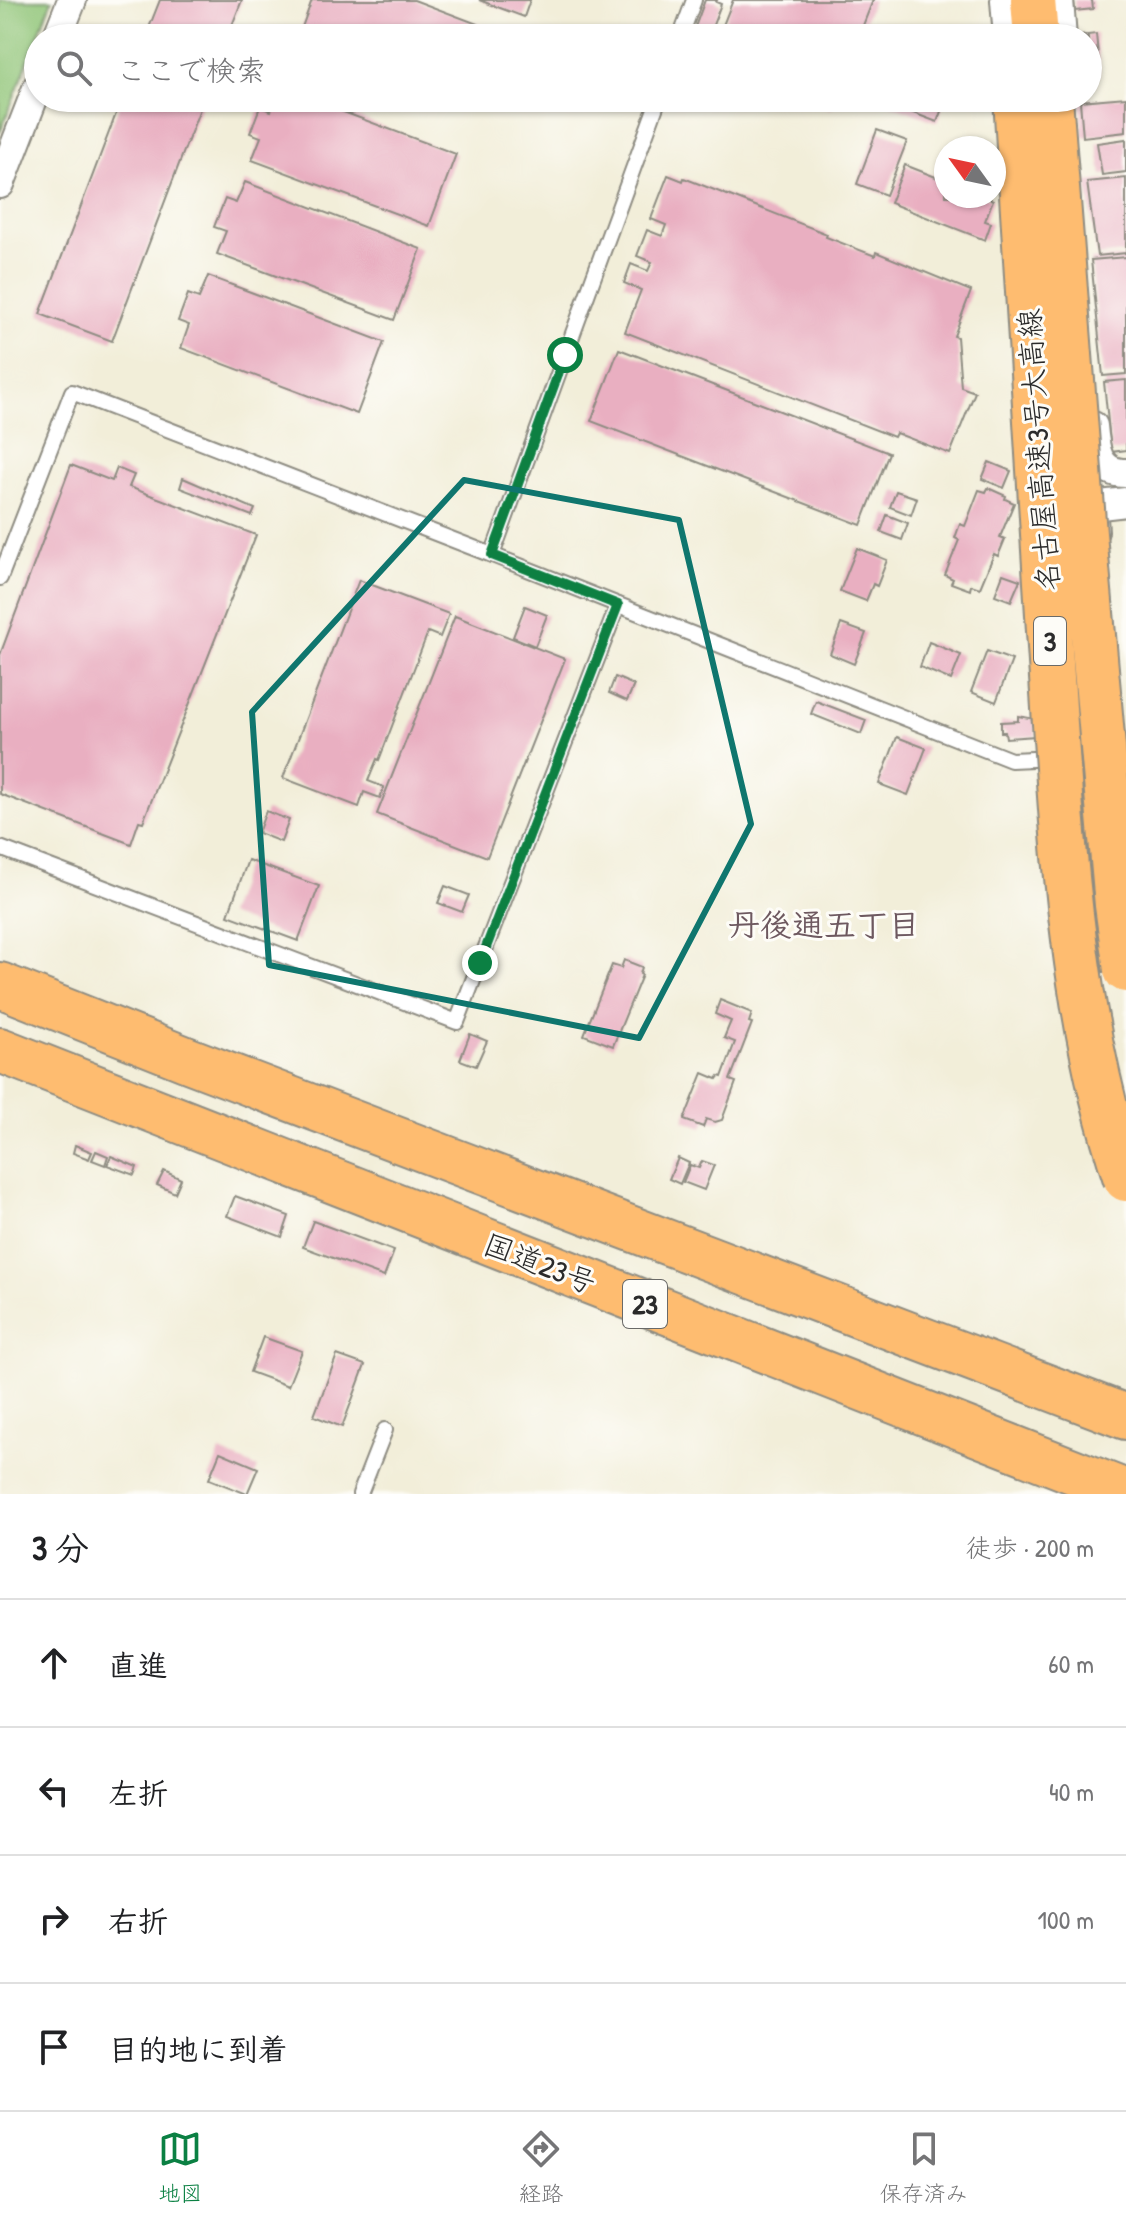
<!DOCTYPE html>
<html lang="ja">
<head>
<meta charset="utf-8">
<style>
	:root { --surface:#fff; --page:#f6f6f6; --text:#202124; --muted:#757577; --line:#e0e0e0; --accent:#0b8043 }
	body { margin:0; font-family:"Patrick Hand","Klee One",sans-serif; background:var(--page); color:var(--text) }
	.compass { position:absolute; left:934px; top:136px; width:72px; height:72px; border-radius:50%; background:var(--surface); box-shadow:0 2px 6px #0004; rotate:303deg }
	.stop { position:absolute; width:24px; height:24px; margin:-18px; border:6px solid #0b8043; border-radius:50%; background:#fff }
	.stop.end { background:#0b8043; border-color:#fff; box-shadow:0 2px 8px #0008 }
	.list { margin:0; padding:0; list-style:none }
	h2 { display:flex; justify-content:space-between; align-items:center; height:104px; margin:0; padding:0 32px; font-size:34px }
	h2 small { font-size:26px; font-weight:400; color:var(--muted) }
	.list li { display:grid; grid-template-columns:52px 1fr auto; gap:24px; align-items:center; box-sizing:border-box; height:128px; padding:0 32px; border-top:2px solid var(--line) }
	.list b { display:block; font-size:30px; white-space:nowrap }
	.list em { font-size:26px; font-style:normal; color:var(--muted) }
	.icon { flex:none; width:44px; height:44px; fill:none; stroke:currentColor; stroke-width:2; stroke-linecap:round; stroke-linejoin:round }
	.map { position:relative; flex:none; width:1126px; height:1494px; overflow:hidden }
	.search { position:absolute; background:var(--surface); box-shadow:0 2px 6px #0004; left:24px; right:24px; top:24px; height:88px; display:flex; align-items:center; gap:20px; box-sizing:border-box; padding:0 28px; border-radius:44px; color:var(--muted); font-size:30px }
	.sheet { height:616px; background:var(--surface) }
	nav { display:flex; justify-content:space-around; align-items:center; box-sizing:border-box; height:112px; border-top:2px solid var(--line); background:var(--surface); font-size:22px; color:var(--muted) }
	nav a { display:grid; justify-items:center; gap:4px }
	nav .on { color:var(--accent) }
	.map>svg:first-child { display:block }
</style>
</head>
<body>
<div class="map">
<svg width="1126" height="1494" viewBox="0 0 1126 1494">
	<rect width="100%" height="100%" fill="#fdfcf7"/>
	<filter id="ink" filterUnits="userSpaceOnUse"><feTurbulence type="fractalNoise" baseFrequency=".0125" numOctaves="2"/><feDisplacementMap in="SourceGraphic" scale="16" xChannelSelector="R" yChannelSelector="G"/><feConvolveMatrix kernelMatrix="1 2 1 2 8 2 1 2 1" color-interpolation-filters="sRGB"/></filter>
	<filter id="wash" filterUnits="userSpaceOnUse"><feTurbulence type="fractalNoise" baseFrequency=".006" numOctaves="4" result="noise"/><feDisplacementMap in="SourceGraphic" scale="32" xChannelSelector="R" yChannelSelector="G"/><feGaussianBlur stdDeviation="1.8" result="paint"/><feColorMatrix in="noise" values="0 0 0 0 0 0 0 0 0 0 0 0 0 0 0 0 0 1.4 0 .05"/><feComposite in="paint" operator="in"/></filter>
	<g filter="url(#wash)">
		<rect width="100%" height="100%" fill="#f2eed9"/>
		<!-- green -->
		<path fill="#8ec476" stroke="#5c7850" stroke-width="2" d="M0 0H52L0 133Z"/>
		<g id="blocks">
			<!-- building -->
			<g fill="#e9afc1">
				<path d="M160 0H242L227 38H145Z"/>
				<path d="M312 0H414L504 34 502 38H298Z"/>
				<path d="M479 0H530L524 17Z"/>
				<path d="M705 0H717L716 2 721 4 708 38H691Z"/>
				<path d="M733 0H873L858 38H718Z"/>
				<path d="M1074 0H1092L1093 9 1075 11Z"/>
				<path d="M915 29 938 38H912Z"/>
				<path d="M1096 34 1100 75 1088 76V38L1079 36Z"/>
				<path d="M1126 97V132L1083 137 1080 101Z"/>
				<path d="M122 98H204L112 341 40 314Z"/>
				<path d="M276 98H306L456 154 429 226 252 160 261 137 250 133 260 107 271 111Z"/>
				<path d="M458 98H479L476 105Z"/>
				<path d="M803 98H835L831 109Z"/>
				<path d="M888 98H946L937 122 887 103Z"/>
				<path d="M877 130 907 141 886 195 857 184Z"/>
				<path d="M1126 139V172L1102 175 1097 143Z"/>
				<path d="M905 165 946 181V196H984L993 200 985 221 991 223 985 240 890 203Z"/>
				<path d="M668 175 683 181 684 178 827 234 826 237 875 256 876 252 971 291 954 336 957 337 961 387 975 392 950 454 896 433 894 437 625 332 641 290 624 283 631 264 648 271 652 262 637 256 647 230 662 236 666 225 651 219Z"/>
				<path d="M1126 178V253L1097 256 1087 182Z"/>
				<path d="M245 182 421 249 394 320 217 254 226 231 214 227 225 199 236 203Z"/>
				<path d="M1126 257V374L1103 376 1091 260Z"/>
				<path d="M208 276 384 342 357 414 181 348 189 325 178 321 188 294 199 298Z"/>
				<path d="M619 349 889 453 861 525 591 421Z"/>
				<path d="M1126 380V450L1111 452 1104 382Z"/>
				<path d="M989 462 1011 471 1004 488 982 479Z"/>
				<path d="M71 465 112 481 117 468 134 475 129 487 256 535 143 822 139 821 131 844 0 794V655Z"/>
				<path d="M183 478 255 509 252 516 180 488Z"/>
				<path d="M988 488 1006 496 1005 499 1014 503 1000 537 1005 539 998 556 994 554 980 588 971 585 970 590 951 583 953 579 945 575 959 540 955 538 960 524 965 526 979 490 986 492Z"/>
				<path d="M896 491 917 498 911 515 890 507Z"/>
				<path d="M887 515 908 523 902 540 881 532Z"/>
				<path d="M857 548 887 560 877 586 873 584 866 601 840 591Z"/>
				<path d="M1003 574 1020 580 1011 601 995 595Z"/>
				<path d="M359 580 449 614 440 637 428 632 379 760 377 759 368 781 384 787 380 798 364 792 359 807 283 778Z"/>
				<path d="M525 606 547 615 535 646 513 637Z"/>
				<path d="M455 616 565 659 487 857 377 814Z"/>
				<path d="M841 624 866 633 854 664 830 654Z"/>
				<path d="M929 642 961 655 951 680 920 667Z"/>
				<path d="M987 651 1012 660 996 702 971 692Z"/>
				<path d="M615 677 634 685 627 701 609 693Z"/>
				<path d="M816 701 866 720 861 734 811 714Z"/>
				<path d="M1018 716 1035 719 1036 736 1006 738 1005 732H1001V722L1018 721Z"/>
				<path d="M897 737 926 748 908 795 879 784Z"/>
				<path d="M266 811 289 820 281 842 258 833Z"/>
				<path d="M248 860 319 886 298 941 228 915Z"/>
				<path d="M445 886 469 895 462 912 438 903Z"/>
				<path d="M624 960 642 967 640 974 642 975 613 1046 584 1035 612 965 621 968Z"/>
				<path d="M720 1000 752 1013 749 1022 752 1023 730 1080 736 1082 722 1120 715 1122 706 1119 703 1127 684 1120 703 1073 717 1079 719 1076 722 1077 735 1042 724 1038 731 1021 715 1014Z"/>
				<path d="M470 1034 487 1041 476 1066 460 1060Z"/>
				<path d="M75 1145 92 1152 89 1159 73 1153Z"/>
				<path d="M96 1151 108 1156 105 1165 92 1160Z"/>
				<path d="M111 1156 137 1167 134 1175 107 1165Z"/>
				<path d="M678 1158 689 1163 680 1184 669 1179Z"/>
				<path d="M702 1161 714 1165 704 1190 683 1182 690 1165 699 1168Z"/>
				<path d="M164 1171 181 1179 175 1193 157 1185Z"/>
				<path d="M235 1196 289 1216 282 1237 227 1216Z"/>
				<path d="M313 1221 394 1251 384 1277 303 1247Z"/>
				<path d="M263 1337 302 1351 288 1386 250 1372Z"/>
				<path d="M337 1355 365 1365 342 1427 314 1416Z"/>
				<path d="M220 1452 258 1468 247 1494 209 1479Z"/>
			</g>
		</g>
	</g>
	<g filter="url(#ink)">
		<use href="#blocks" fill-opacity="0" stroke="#8e8c82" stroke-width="2"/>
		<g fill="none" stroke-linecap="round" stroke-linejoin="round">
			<defs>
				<g id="service">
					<path d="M680 38 694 0"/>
					<path d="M659 98 492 555 1011 760 1055 758"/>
					<path d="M0 578 72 392 492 555"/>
					<path d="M0 848 457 1022 618 605"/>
					<path d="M360 1494 385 1430"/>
				</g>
				<g id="minor">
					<path d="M1005 0 1008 38"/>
					<path d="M1059 0 1062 38"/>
					<path d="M57 38 72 0"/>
					<path d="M0 184 38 86"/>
					<path d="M1093 426C1095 449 1097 473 1126 473"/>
					<path d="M1094 531 1092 506 1126 502"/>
				</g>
				<g id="trunk">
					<path d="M0 985 191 1061 1126 1417"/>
					<path d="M0 1050 1126 1492"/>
				</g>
				<path id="motorway" d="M1033 0 1036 38"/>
			</defs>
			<!-- service casing -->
			<use href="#service" stroke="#8e8c82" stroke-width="18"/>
			<!-- minor casing -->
			<use href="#minor" stroke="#8e8c82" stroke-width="32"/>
			<!-- trunk casing -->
			<use href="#trunk" stroke="#8e8c82" stroke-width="48"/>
			<!-- motorway casing -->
			<use href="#motorway" stroke="#8e8c82" stroke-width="48"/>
			<!-- service -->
			<use href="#service" stroke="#fff" stroke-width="14"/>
			<!-- minor -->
			<use href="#minor" stroke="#fff" stroke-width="28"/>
			<!-- trunk -->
			<use href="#trunk" stroke="#febc70" stroke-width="44"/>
			<!-- motorway -->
			<use href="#motorway" stroke="#febc70" stroke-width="44"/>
			<defs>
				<g id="motorway-bridge">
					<path d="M1016 98C1027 281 1039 464 1050 647 1062 825 1069 1009 1126 1179"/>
					<path d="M1050 98 1084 534 1117 905 1126 970"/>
				</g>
			</defs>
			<!-- motorway-bridge casing -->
			<use href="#motorway-bridge" stroke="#8e8c82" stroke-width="48" stroke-linecap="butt"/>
			<!-- motorway-bridge -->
			<use href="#motorway-bridge" stroke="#febc70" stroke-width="44"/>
		</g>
	</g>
	<g fill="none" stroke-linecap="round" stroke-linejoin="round" filter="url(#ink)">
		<!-- route -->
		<path stroke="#0b8043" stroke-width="10" d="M480 963 618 605 492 555 565 355"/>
	</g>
	<!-- marked area -->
	<path fill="none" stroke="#0f766e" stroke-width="6" stroke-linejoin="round" d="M464 480 679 520 751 824 639 1038 269 965 252 712Z"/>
	<g text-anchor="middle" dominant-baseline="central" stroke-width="6" stroke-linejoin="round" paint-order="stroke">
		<!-- shield labels -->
		<g fill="#fdfcf7" stroke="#6a6a68" stroke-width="2">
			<rect x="1034" y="617" width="32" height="48" rx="6"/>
			<rect x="623" y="1280" width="44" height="48" rx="6"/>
		</g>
		<g font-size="28" font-weight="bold" fill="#2b2b2b">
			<text x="1050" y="641">3</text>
			<text x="645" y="1304">23</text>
		</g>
		<!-- street labels -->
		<g font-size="30" fill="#2b2b2b" stroke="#fdfcf7">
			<text transform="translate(1038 450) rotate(-94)">名古屋高速3号大高線</text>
			<text transform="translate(540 1263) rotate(21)">国道23号</text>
		</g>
		<!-- neighbourhood labels -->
		<g font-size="32" font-weight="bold" fill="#6e5960" stroke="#fdfcf7">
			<text x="824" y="924">丹後通五丁目</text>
		</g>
	</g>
</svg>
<svg class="compass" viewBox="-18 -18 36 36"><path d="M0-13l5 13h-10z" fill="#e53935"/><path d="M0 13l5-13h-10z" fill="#757577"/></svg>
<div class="stop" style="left:565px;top:355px"></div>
<div class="stop end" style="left:480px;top:963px"></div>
<div class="search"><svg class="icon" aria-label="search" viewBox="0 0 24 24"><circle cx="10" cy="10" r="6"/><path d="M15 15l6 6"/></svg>ここで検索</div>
</div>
<section class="sheet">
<h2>3 分<small>徒歩 · 200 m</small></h2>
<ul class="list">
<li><svg class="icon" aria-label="ahead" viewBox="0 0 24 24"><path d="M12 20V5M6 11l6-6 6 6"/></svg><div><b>直進</b></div><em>60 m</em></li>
<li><svg class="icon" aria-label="left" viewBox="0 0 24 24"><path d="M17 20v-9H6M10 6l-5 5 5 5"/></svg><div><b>左折</b></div><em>40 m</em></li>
<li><svg class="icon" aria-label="right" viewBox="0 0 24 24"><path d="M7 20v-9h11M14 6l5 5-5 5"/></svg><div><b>右折</b></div><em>100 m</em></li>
<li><svg class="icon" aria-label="arrive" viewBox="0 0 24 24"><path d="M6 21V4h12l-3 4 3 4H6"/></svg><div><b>目的地に到着</b></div></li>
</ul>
</section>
<nav>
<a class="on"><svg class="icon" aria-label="map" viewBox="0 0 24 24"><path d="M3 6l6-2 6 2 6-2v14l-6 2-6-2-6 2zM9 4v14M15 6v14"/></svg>地図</a>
<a><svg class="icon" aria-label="directions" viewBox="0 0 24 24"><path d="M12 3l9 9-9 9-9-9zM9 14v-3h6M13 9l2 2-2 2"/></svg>経路</a>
<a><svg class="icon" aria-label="saved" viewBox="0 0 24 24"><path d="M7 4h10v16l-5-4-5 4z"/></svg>保存済み</a>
</nav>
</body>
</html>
